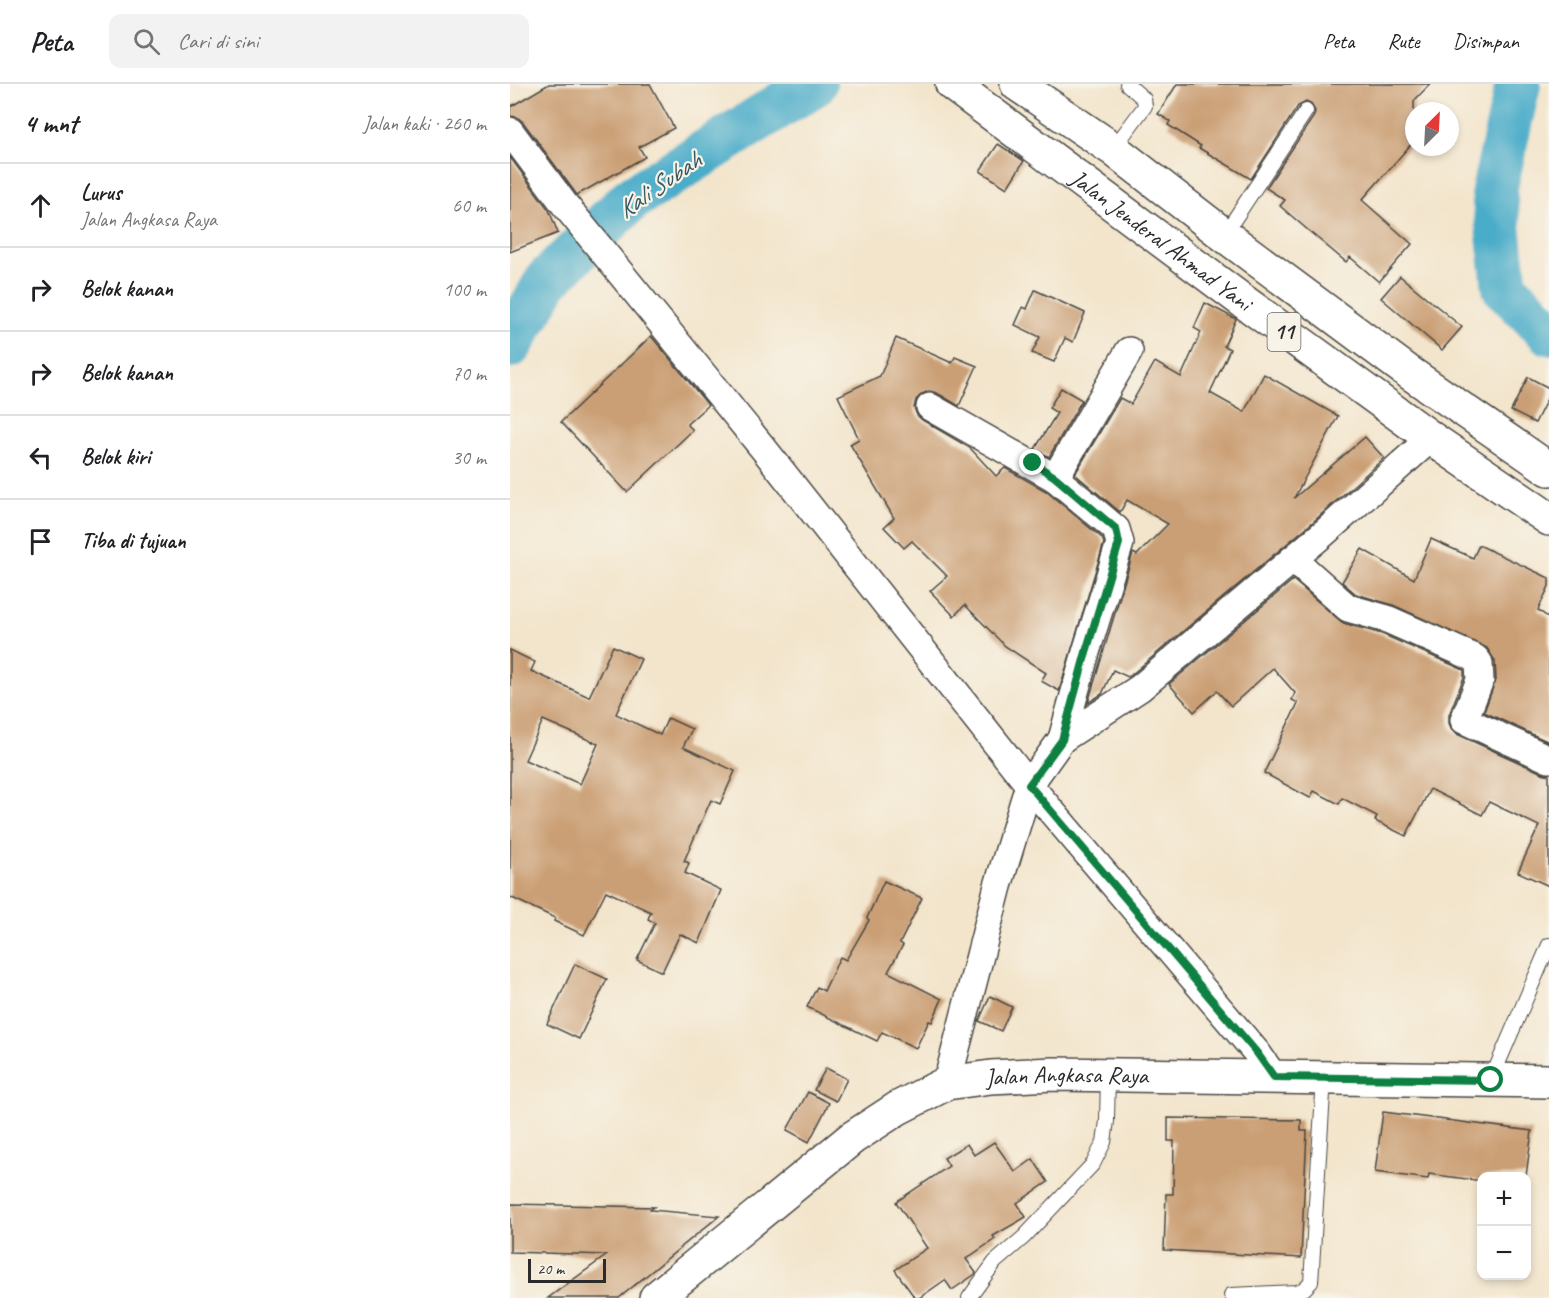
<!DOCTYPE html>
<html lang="id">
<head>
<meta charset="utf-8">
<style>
	:root { --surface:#fff; --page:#f2f2f2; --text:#202124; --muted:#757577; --line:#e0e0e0 }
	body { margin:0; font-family:Caveat,sans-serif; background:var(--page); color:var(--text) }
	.controls { position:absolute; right:18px; bottom:18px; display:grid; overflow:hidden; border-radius:12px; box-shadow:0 3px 9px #0003 }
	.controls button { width:54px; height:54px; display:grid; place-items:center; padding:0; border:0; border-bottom:2px solid var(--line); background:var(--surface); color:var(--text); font:30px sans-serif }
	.compass { position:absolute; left:895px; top:18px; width:54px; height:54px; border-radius:50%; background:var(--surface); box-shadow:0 3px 9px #0003; rotate:24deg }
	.scale { position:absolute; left:18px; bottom:15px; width:78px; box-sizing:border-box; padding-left:6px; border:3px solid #2b2b2b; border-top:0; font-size:16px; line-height:21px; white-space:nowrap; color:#2b2b2b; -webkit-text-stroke:4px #f7f3e8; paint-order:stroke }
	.stop { position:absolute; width:18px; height:18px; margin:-14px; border:4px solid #0b8043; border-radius:50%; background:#fff }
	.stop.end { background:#0b8043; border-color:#fff; box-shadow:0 2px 6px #0008 }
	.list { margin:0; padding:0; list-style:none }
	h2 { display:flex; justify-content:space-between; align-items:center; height:78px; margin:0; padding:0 24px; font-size:26px }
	h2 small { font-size:20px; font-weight:400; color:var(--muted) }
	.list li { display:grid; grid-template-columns:39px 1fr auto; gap:18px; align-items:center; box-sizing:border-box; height:84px; padding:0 24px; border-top:2px solid var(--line) }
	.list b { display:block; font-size:22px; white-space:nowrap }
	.list p { margin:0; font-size:20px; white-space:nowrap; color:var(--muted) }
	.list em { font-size:20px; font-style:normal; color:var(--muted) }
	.icon { flex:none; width:33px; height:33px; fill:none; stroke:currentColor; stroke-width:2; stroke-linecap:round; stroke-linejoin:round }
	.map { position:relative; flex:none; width:1039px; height:1214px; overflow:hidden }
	header { display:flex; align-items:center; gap:36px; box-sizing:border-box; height:84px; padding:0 30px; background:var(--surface); border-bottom:2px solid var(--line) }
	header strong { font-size:28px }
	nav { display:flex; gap:33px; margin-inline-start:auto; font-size:21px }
	.search { width:420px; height:54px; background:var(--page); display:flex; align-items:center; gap:15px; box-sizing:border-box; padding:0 21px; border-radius:12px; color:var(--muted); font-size:22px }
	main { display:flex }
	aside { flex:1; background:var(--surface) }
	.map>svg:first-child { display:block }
</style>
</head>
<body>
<header>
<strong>Peta</strong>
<div class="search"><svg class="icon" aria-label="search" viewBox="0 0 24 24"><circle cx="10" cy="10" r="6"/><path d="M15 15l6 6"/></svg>Cari di sini</div>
<nav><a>Peta</a><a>Rute</a><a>Disimpan</a></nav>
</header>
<main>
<aside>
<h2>4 mnt<small>Jalan kaki · 260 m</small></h2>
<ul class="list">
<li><svg class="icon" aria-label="ahead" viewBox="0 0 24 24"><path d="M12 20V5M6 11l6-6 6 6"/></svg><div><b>Lurus</b><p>Jalan Angkasa Raya</p></div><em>60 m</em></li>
<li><svg class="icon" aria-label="right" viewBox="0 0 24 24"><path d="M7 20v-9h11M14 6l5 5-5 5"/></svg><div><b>Belok kanan</b></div><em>100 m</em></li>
<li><svg class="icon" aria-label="right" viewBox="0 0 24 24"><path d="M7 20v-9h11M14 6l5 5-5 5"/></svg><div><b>Belok kanan</b></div><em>70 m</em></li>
<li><svg class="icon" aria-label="left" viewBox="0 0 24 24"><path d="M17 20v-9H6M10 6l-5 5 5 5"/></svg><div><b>Belok kiri</b></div><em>30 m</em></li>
<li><svg class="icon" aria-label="arrive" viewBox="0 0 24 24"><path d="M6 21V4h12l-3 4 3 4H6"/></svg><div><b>Tiba di tujuan</b></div></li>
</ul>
</aside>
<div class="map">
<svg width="1039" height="1214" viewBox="0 0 1039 1214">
	<rect width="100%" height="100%" fill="#f7f3e8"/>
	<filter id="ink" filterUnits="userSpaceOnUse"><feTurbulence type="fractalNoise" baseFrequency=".0167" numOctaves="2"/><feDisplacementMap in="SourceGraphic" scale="12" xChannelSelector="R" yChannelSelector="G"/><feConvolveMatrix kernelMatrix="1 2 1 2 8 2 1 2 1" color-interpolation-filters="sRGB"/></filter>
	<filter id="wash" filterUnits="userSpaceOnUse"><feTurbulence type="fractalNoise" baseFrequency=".008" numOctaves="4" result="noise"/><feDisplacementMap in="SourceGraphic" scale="24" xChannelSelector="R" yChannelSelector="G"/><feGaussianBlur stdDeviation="1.35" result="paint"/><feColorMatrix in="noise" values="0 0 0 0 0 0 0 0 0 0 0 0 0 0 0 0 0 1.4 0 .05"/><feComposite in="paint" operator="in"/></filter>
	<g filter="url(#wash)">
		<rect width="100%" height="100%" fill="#f3e5cc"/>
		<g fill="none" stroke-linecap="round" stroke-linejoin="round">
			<!-- river -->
			<g stroke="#49acc9" stroke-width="46">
				<path d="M1008 0 984 107 995 204 1039 248"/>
				<path d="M0 261 38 195 121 115 304 0"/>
			</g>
		</g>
		<g id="blocks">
			<!-- building -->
			<g fill="#ca9f75" fill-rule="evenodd">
				<path d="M39 0H140L164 44 129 63 135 73 67 111 13 38 7 33 0 32V23Z"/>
				<path d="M667 0H920L904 17V57L852 116 902 160 869 198 840 173 836 178 806 153 770 122 775 116 756 104 804 32 805 27 801 20 796 18 788 22 741 95 689 64 691 62 658 41 660 37 648 30Z"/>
				<path d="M488 60 514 77 497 104 470 87Z"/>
				<path d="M0 73 39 126 48 149 0 168Z"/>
				<path d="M890 192 952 243 932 266 871 214Z"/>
				<path d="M525 206 575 229 563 258 555 254 544 278 522 269 530 253 505 241 513 223 517 225Z"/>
				<path d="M695 219 726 235 714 262 720 265 700 309 734 328 754 290 828 332 784 414 855 353 874 374 804 437 621 591 618 593 603 586 592 610 578 619 623 469 627 471 658 440 617 416 610 428 565 390 610 314 621 320 645 278 671 293 691 248 684 244Z"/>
				<path d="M141 252 198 321 177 340 183 346 117 408 51 338Z"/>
				<path d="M386 254 442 279 445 273 467 282 449 322 427 309 419 307 412 310 406 316 404 324 407 331 412 336 460 364 486 392 495 384 536 407 592 454 594 459 549 607 531 597 536 589 495 562 455 521 444 532 420 507 437 492 402 457 394 464 374 443 384 434 340 360 349 355 328 312 370 292Z"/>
				<path d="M1018 293 1039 304V311L1025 339 1001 327Z"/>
				<path d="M551 304 572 316 539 373 525 365 547 329 539 324Z"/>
				<path d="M921 455 963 474 969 461 1039 494V502L1028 526 1039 534V658L974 628 986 595 985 577 977 564 883 521 846 510 832 498 852 465 904 495Z"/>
				<path d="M783 496 833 539 872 550 954 586V593L939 631V639L942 646 947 650 1032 689 1039 691V802L1008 788 1029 742 979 718 972 731 920 705 896 752 865 737 867 732 832 714 829 720 804 707 800 714 754 689 788 619 782 616 785 609 763 584 721 622 707 607 684 628 659 600Z"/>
				<path d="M103 562 131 575 106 630 150 651 158 634 182 645 173 663 225 687 210 720 201 716 174 777 179 779 175 789 211 806 189 859 170 850 152 888 127 876 145 839 138 835 141 828 96 807 74 851 44 837 45 834 0 813V566L25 578 21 587 79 613ZM33 636 88 660 70 700 15 676Z"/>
				<path d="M374 797 412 814 390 859 393 861 378 888 432 915 422 938 419 937 406 964 372 948 367 957 297 923 307 903 314 907 330 873 336 876 359 836 357 834Z"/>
				<path d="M65 880 97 895 69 955 37 940Z"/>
				<path d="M480 912 502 923 491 947 469 937Z"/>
				<path d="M316 984 337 995 326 1017 304 1006Z"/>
				<path d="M298 1008 319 1019 299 1058 277 1046Z"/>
				<path d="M873 1028 1022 1047 1016 1092H972V1097L919 1090 918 1095 865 1088Z"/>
				<path d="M658 1034 791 1036V1047H797L791 1174 654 1166 656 1110H663L664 1057H658Z"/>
				<path d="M484 1058 505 1088 523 1075 538 1098 507 1119 516 1133 483 1152 485 1155 456 1175 466 1189 464 1191 442 1206 435 1196 409 1214H405L385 1186 417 1164 386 1118 439 1082 434 1074 457 1060 464 1071Z"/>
				<path d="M0 1120 144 1123 140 1126 209 1132 109 1214H38L97 1171 0 1168Z"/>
			</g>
		</g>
	</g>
	<g filter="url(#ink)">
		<use href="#blocks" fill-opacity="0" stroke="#494743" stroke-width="1.5"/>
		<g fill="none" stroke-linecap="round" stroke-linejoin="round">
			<defs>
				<g id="service">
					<path d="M603 65 635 22 634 15 617 0"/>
					<path d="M714 151 796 27"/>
					<path d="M981 996 1039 861"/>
					<path d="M721 1211 787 1208 794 1205 801 1198 814 994"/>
					<path d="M459 1214 485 1178 514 1153 583 1080 594 1058 597 1037 598 991"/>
				</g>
				<g id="minor">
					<path d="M0 47 55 121 257 369 519 701 747 969 764 993"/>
					<path d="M420 323 545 394 606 445 610 459 576 568 552 655"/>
					<path d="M545 394 619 267"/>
					<path d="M783 475 838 524 877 535 965 574 969 579 970 596 954 636 1039 675"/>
					<path d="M437 999 488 802 519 701 552 655 630 604 814 449 921 354"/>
				</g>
				<g id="tertiary">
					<path id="s1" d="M146 1214 342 1054 388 1024 437 999 481 993 543 990 1039 997"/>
				</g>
				<g id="trunk">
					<path id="s2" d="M442 0 726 212 921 354 1039 435"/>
					<path d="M507 0 603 65 714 151 897 287 1039 385"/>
				</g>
			</defs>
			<!-- service casing -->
			<use href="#service" stroke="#494743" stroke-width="16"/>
			<!-- minor casing -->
			<use href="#minor" stroke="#494743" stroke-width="30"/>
			<!-- tertiary casing -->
			<use href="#tertiary" stroke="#494743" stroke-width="36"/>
			<!-- trunk casing -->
			<use href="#trunk" stroke="#494743" stroke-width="36"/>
			<!-- service -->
			<use href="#service" stroke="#fff" stroke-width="14"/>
			<!-- minor -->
			<use href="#minor" stroke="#fff" stroke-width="27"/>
			<!-- tertiary -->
			<use href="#tertiary" stroke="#fff" stroke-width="33"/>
			<!-- trunk -->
			<use href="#trunk" stroke="#fff" stroke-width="33"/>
		</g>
	</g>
	<g fill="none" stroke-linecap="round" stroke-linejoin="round" filter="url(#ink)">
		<!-- route -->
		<path stroke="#0b8043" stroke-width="8" d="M523 379 545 393 606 445 609 459 576 568 552 656 519 701 747 969 764 993 981 996"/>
	</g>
	<g text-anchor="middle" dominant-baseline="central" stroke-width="4.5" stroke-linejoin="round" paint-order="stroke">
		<!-- shield labels -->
		<rect fill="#f7f3e8" stroke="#686764" stroke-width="1.5" x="757.5" y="229" width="33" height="38" rx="4.5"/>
		<g font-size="22" font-weight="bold" fill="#2b2b2b">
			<text x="774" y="248">11</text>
		</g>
		<!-- street labels -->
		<g font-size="24" fill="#2b2b2b" stroke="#f7f3e8">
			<text stroke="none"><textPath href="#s2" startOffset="261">Jalan Jenderal Ahmad Yani</textPath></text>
			<text stroke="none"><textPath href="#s1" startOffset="483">Jalan Angkasa Raya</textPath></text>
		</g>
		<!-- water labels -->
		<g font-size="26" font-style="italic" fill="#365862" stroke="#f7f3e8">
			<text transform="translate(149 101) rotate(-35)">Kali Subah</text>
		</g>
	</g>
</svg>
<div class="controls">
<button>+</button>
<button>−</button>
</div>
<svg class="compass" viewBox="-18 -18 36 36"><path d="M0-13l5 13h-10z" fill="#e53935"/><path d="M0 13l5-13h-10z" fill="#757577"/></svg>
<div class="scale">20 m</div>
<div class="stop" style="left:981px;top:996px"></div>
<div class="stop end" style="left:523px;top:379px"></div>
</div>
</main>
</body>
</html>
